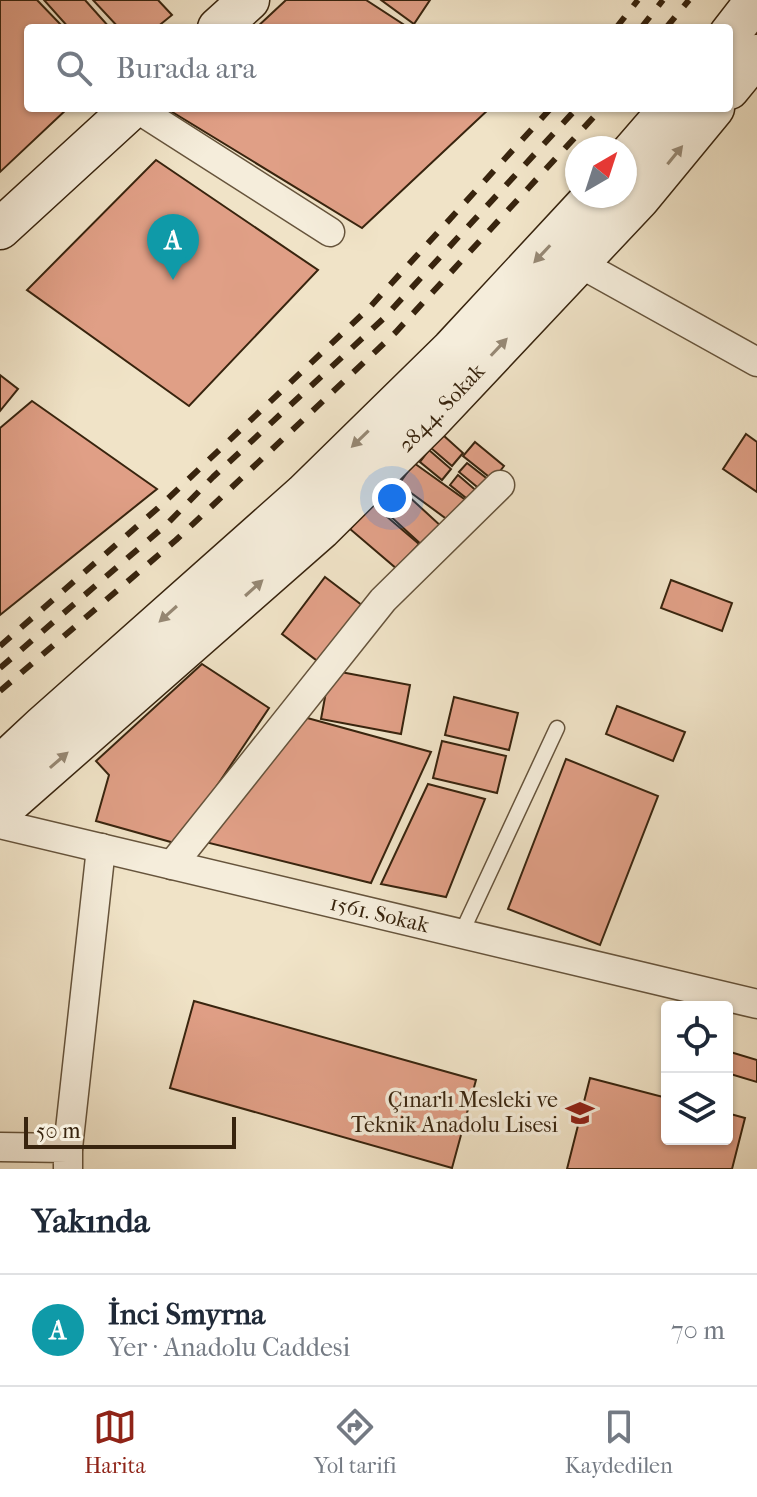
<!DOCTYPE html>
<html lang="tr">
<head>
<meta charset="utf-8">
<style>
	:root { --surface:#fff; --page:#f2f2f3; --text:#1f2937; --muted:#747a83; --line:#e0e1e3; --accent:#8f2418 }
	body { margin:0; font-family:"IM FELL French Canon",serif; background:var(--page); color:var(--text) }
	.controls { position:absolute; right:24px; bottom:24px; display:grid; overflow:hidden; border-radius:8px; box-shadow:0 2px 6px #0004 }
	.controls button { width:72px; height:72px; display:grid; place-items:center; padding:0; border:0; border-bottom:2px solid var(--line); background:var(--surface); color:var(--text); font:40px sans-serif }
	.compass { position:absolute; left:565px; top:136px; width:72px; height:72px; border-radius:50%; background:var(--surface); box-shadow:0 2px 6px #0004; rotate:39deg }
	.scale { position:absolute; left:24px; bottom:20px; width:212px; box-sizing:border-box; padding-left:8px; border:4px solid #38240e; border-top:0; font-size:22px; line-height:28px; white-space:nowrap; color:#38240e; -webkit-text-stroke:6px #f5eddb; paint-order:stroke }
	.you { position:absolute; left:392px; top:498px; width:28px; height:28px; margin:-20px; border:6px solid #fff; border-radius:50%; background:#1a73e8; box-shadow:0 0 0 12px #1a73e833 }
	.badge { display:grid; place-items:center; width:52px; height:52px; border-radius:50%; background:var(--accent); color:#fff; font-size:26px; font-weight:700 }
	.pin { position:absolute; translate:-50% -66px; filter:drop-shadow(0 2px 4px #0008) }
	.pin::after { content:''; position:absolute; top:42px; width:28px; height:24px; background:inherit; clip-path:polygon(0 0,100% 0,50% 100%) }
	.list { margin:0; padding:0; list-style:none }
	h2 { display:flex; justify-content:space-between; align-items:center; height:104px; margin:0; padding:0 32px; font-size:34px }
	h2 small { font-size:26px; font-weight:400; color:var(--muted) }
	.list li { display:grid; grid-template-columns:52px 1fr auto; gap:24px; align-items:center; box-sizing:border-box; height:112px; padding:0 32px; border-top:2px solid var(--line) }
	.list b { display:block; font-size:30px; white-space:nowrap }
	.list p { margin:0; font-size:26px; white-space:nowrap; color:var(--muted) }
	.list em { font-size:26px; font-style:normal; color:var(--muted) }
	.icon { flex:none; width:44px; height:44px; fill:none; stroke:currentColor; stroke-width:2; stroke-linecap:round; stroke-linejoin:round }
	.map { position:relative; flex:none; width:757px; height:1169px; overflow:hidden }
	.search { position:absolute; background:var(--surface); box-shadow:0 2px 6px #0004; left:24px; right:24px; top:24px; height:88px; display:flex; align-items:center; gap:20px; box-sizing:border-box; padding:0 28px; border-radius:8px; color:var(--muted); font-size:30px }
	.sheet { height:216px; background:var(--surface) }
	nav { display:flex; justify-content:space-around; align-items:center; box-sizing:border-box; height:112px; border-top:2px solid var(--line); background:var(--surface); font-size:22px; color:var(--muted) }
	nav a { display:grid; justify-items:center; gap:4px }
	nav .on { color:var(--accent) }
	.map>svg:first-child { display:block }
</style>
</head>
<body>
<div class="map">
<svg width="757" height="1169" viewBox="0 0 757 1169">
	<rect width="100%" height="100%" fill="#f0e3c7"/>
	<filter id="stains"><feTurbulence type="fractalNoise" baseFrequency=".0025" numOctaves="4"/><feColorMatrix values="0 0 0 0 .2 0 0 0 0 .09 0 0 0 0 .02 0 0 0 .5 -.17"/></filter>
	<radialGradient id="worn" r=".72"><stop offset=".6" stop-color="#630" stop-opacity="0"/><stop offset="1" stop-color="#630" stop-opacity=".3"/></radialGradient>
	<!-- building -->
	<g fill="#e09f86" stroke="#38240e" stroke-width="2">
		<path d="M0 0H37L64 28H28V108H68L0 172Z"/>
		<path d="M44 0H85L110 28H69Z"/>
		<path d="M93 0H158L172 15 156 28H119Z"/>
		<path d="M286 0H366L409 28H256Z"/>
		<path d="M381 0H430L414 24Z"/>
		<path d="M172 108H490L362 228 169 110Z"/>
		<path d="M156 160 318 270 189 406 27 290Z"/>
		<path d="M0 375 18 389 0 411Z"/>
		<path d="M32 401 157 489 0 615V428Z"/>
		<path d="M746 434 757 442V492L723 469Z"/>
		<path d="M443 435 463 453 452 466 431 448Z"/>
		<path d="M475 442 504 466 493 480 463 456Z"/>
		<path d="M429 450 451 469 442 480 420 462Z"/>
		<path d="M414 463 467 501 452 523 399 484Z"/>
		<path d="M467 463 490 481 482 491 459 472Z"/>
		<path d="M458 475 479 493 471 502 450 485Z"/>
		<path d="M394 483 442 527 424 547 376 503Z"/>
		<path d="M372 504 419 544 397 569 350 529Z"/>
		<path d="M325 577 363 606 320 663 282 634Z"/>
		<path d="M671 580 732 603 722 631 661 608Z"/>
		<path d="M202 664 269 708 178 844 96 821 109 775 96 761Z"/>
		<path d="M330 670 410 685 401 734 321 719Z"/>
		<path d="M454 697 518 713 509 750 445 735Z"/>
		<path d="M617 706 685 732 673 761 606 734Z"/>
		<path d="M300 716 431 752 371 883 201 841Z"/>
		<path d="M442 741 506 756 497 793 433 778Z"/>
		<path d="M566 759 658 796 600 945 508 909Z"/>
		<path d="M428 784 485 799 446 897 381 884Z"/>
		<path d="M194 1001 476 1080 452 1168 170 1088Z"/>
		<path d="M727 1051 757 1060V1082L727 1073Z"/>
		<path d="M590 1078 667 1098V1139H727V1113L745 1118 732 1169H567Z"/>
	</g>
	<g fill="none" stroke-linecap="round" stroke-linejoin="round">
		<defs>
			<path id="service" d="M461 934 557 728"/>
			<g id="minor">
				<path d="M136 108 330 232"/>
				<path d="M579 263 757 362"/>
				<path id="s1" d="M0 824 757 1004"/>
				<path d="M172 865 383 600 500 485"/>
				<path d="M0 1147 68 1148V1169"/>
				<path d="M68 1148 101 848"/>
			</g>
			<g id="secondary">
				<path d="M218 28 249 0"/>
				<path d="M729 35 756 0"/>
				<path d="M729 89 757 55"/>
				<path d="M625 160 670 108"/>
				<path d="M0 229 132 108"/>
				<path d="M0 766 44 725 304 494 452 349 594 196"/>
				<path id="s2" d="M0 811 321 529 430 421 639 199 714 108"/>
			</g>
		</defs>
		<!-- service casing -->
		<use href="#service" stroke="#66543c" stroke-width="17"/>
		<!-- minor casing -->
		<use href="#minor" stroke="#66543c" stroke-width="31"/>
		<!-- secondary casing -->
		<use href="#secondary" stroke="#38240e" stroke-width="43"/>
		<!-- service -->
		<use href="#service" stroke="#f5eddb" stroke-width="14"/>
		<!-- minor -->
		<use href="#minor" stroke="#f5eddb" stroke-width="28"/>
		<!-- secondary -->
		<use href="#secondary" stroke="#f5eddb" stroke-width="40"/>
		<!-- rail -->
		<g stroke="#38240e" stroke-width="6" stroke-dasharray="14 14" stroke-linecap="butt">
			<path d="M616 28 638 0"/>
			<path d="M641 28 663 0"/>
			<path d="M666 28 689 0"/>
			<path d="M0 646 158 508 370 307 551 108"/>
			<path d="M0 668 167 524 213 477 383 319 577 108"/>
			<path d="M0 691 176 540 396 332 602 108"/>
		</g>
	</g>
	<!-- one-way arrows -->
	<defs><path id="oneway-solid" d="M-6-.8H1V-3.2L6.5 0L1 3.2V.8H-6Z" transform="scale(2)"/></defs>
	<g fill="#968874">
		<use href="#oneway-solid" transform="translate(675 155) rotate(-51)"/>
		<use href="#oneway-solid" transform="translate(542 254) rotate(133)"/>
		<use href="#oneway-solid" transform="translate(499 347) rotate(-47)"/>
		<use href="#oneway-solid" transform="translate(360 439) rotate(136)"/>
		<use href="#oneway-solid" transform="translate(254 588) rotate(-42)"/>
		<use href="#oneway-solid" transform="translate(168 614) rotate(138)"/>
		<use href="#oneway-solid" transform="translate(59 760) rotate(-41)"/>
	</g>
	<!-- icons -->
	<defs>
		<symbol id="school-bare" viewBox="-9 -9 18 18"><path d="M0-5L7-2L0 1L-7-2ZM-4 1L0 2.5L4 1V4Q0 6-4 4Z" fill="#8f2418" stroke="#f5eddb" stroke-width="2.5" paint-order="stroke"/></symbol>
	</defs>
	<g fill-rule="evenodd">
		<use href="#school-bare" x="560" y="1093" width="40" height="40"/>
	</g>
	<g text-anchor="middle" dominant-baseline="central" stroke-width="7" stroke-linejoin="round" paint-order="stroke">
		<!-- street labels -->
		<g font-size="22" fill="#38240e" stroke="#f5eddb">
			<text stroke="none"><textPath href="#s2" startOffset="598">2844. Sokak</textPath></text>
			<text stroke="none"><textPath href="#s1" startOffset="390">1561. Sokak</textPath></text>
		</g>
		<!-- poi labels -->
		<g font-size="22" fill="#38240e" stroke="#f5eddb" text-anchor="end">
			<text x="558" y="1100">Çınarlı Mesleki ve<tspan x="558" dy="25">Teknik Anadolu Lisesi</tspan></text>
		</g>
	</g>
	<rect width="100%" height="100%" filter="url(#stains)"/>
	<rect width="100%" height="100%" fill="url(#worn)"/>
</svg>
<div class="controls">
<button><svg class="icon" aria-label="locate" viewBox="0 0 24 24"><circle cx="12" cy="12" r="6"/><path d="M12 2v4M12 18v4M2 12h4M18 12h4"/></svg></button>
<button><svg class="icon" aria-label="layers" viewBox="0 0 24 24"><path d="M12 4l9 5-9 5-9-5zM3 14l9 5 9-5"/></svg></button>
</div>
<svg class="compass" viewBox="-18 -18 36 36"><path d="M0-13l5 13h-10z" fill="#e53935"/><path d="M0 13l5-13h-10z" fill="#747a83"/></svg>
<div class="scale">50 m</div>
<div class="you"></div>
<div class="pin badge" style="left:173px;top:280px;background:#0f9aa8">A</div>
<div class="search"><svg class="icon" aria-label="search" viewBox="0 0 24 24"><circle cx="10" cy="10" r="6"/><path d="M15 15l6 6"/></svg>Burada ara</div>
</div>
<section class="sheet">
<h2>Yakında<small></small></h2>
<ul class="list">
<li><span class="badge" style="background:#0f9aa8">A</span><div><b>İnci Smyrna</b><p>Yer · Anadolu Caddesi</p></div><em>70 m</em></li>
</ul>
</section>
<nav>
<a class="on"><svg class="icon" aria-label="map" viewBox="0 0 24 24"><path d="M3 6l6-2 6 2 6-2v14l-6 2-6-2-6 2zM9 4v14M15 6v14"/></svg>Harita</a>
<a><svg class="icon" aria-label="directions" viewBox="0 0 24 24"><path d="M12 3l9 9-9 9-9-9zM9 14v-3h6M13 9l2 2-2 2"/></svg>Yol tarifi</a>
<a><svg class="icon" aria-label="saved" viewBox="0 0 24 24"><path d="M7 4h10v16l-5-4-5 4z"/></svg>Kaydedilen</a>
</nav>
</body>
</html>
